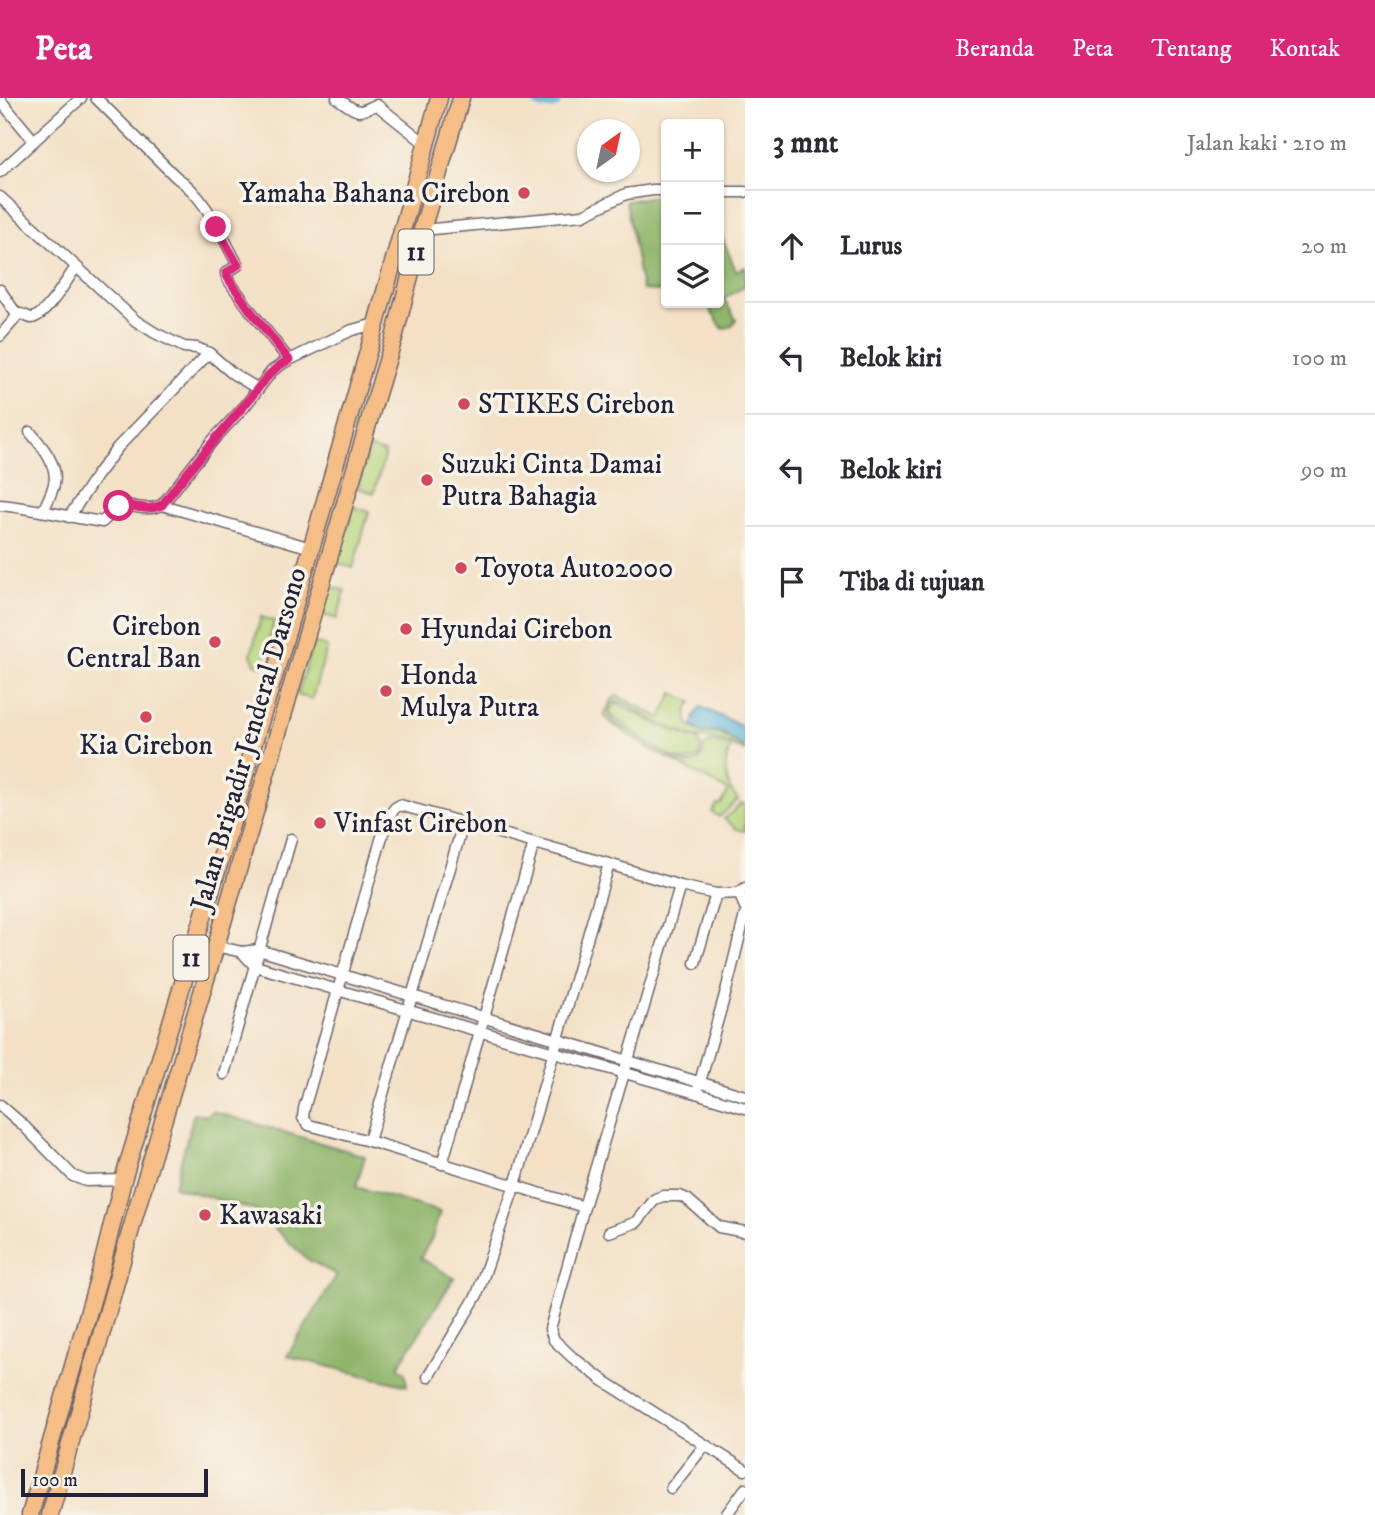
<!DOCTYPE html>
<html lang="id">
<head>
<meta charset="utf-8">
<style>
	:root { --surface:#fff; --page:#f2f2f3; --text:#2b2b33; --muted:#7c7c81; --line:#e1e1e2; --accent:#db2777 }
	body { margin:0; font-family:"IM FELL DW Pica",serif; background:var(--page); color:var(--text) }
	.controls { position:absolute; right:21px; top:21px; display:grid; overflow:hidden; border-radius:7px; box-shadow:0 2px 5px #0004 }
	.controls button { width:63px; height:63px; display:grid; place-items:center; padding:0; border:0; border-bottom:2px solid var(--line); background:var(--surface); color:var(--text); font:35px sans-serif }
	.compass { position:absolute; left:577px; top:21px; width:63px; height:63px; border-radius:50%; background:var(--surface); box-shadow:0 2px 5px #0004; rotate:33deg }
	.scale { position:absolute; left:21px; bottom:18px; width:187px; box-sizing:border-box; padding-left:7px; border:4px solid #22223b; border-top:0; font-size:19px; line-height:24px; white-space:nowrap; color:#22223b; -webkit-text-stroke:5px #f7f3e8; paint-order:stroke }
	.stop { position:absolute; width:21px; height:21px; margin:-16px; border:5px solid #db2777; border-radius:50%; background:#fff }
	.stop.end { background:#db2777; border-color:#fff; box-shadow:0 2px 7px #0008 }
	.list { margin:0; padding:0; list-style:none }
	h2 { display:flex; justify-content:space-between; align-items:center; height:91px; margin:0; padding:0 28px; font-size:30px }
	h2 small { font-size:23px; font-weight:400; color:var(--muted) }
	.list li { display:grid; grid-template-columns:46px 1fr auto; gap:21px; align-items:center; box-sizing:border-box; height:112px; padding:0 28px; border-top:2px solid var(--line) }
	.list b { display:block; font-size:26px; white-space:nowrap }
	.list em { font-size:23px; font-style:normal; color:var(--muted) }
	.icon { flex:none; width:38px; height:38px; fill:none; stroke:currentColor; stroke-width:2; stroke-linecap:round; stroke-linejoin:round }
	.map { position:relative; flex:none; width:745px; height:1417px; overflow:hidden }
	header { display:flex; align-items:center; gap:42px; box-sizing:border-box; height:98px; padding:0 35px; background:var(--accent); color:#fff }
	header strong { font-size:33px }
	nav { display:flex; gap:38px; margin-inline-start:auto; font-size:24px }
	main { display:flex }
	aside { flex:1; background:var(--surface) }
	.map>svg:first-child { display:block }
</style>
</head>
<body>
<header>
<strong>Peta</strong>
<nav><a>Beranda</a><a>Peta</a><a>Tentang</a><a>Kontak</a></nav>
</header>
<main>
<div class="map">
<svg width="745" height="1417" viewBox="0 0 745 1417">
	<rect width="100%" height="100%" fill="#f7f3e8"/>
	<filter id="ink" filterUnits="userSpaceOnUse"><feTurbulence type="fractalNoise" baseFrequency=".0143" numOctaves="2"/><feDisplacementMap in="SourceGraphic" scale="14" xChannelSelector="R" yChannelSelector="G"/><feConvolveMatrix kernelMatrix="1 2 1 2 8 2 1 2 1" color-interpolation-filters="sRGB"/></filter>
	<filter id="wash" filterUnits="userSpaceOnUse"><feTurbulence type="fractalNoise" baseFrequency=".00686" numOctaves="4" result="noise"/><feDisplacementMap in="SourceGraphic" scale="28" xChannelSelector="R" yChannelSelector="G"/><feGaussianBlur stdDeviation="1.57" result="paint"/><feColorMatrix in="noise" values="0 0 0 0 0 0 0 0 0 0 0 0 0 0 0 0 0 1.4 0 .05"/><feComposite in="paint" operator="in"/></filter>
	<g filter="url(#wash)">
		<rect width="100%" height="100%" fill="#f3e0c5"/>
		<!-- green -->
		<g fill="#b6d57c" stroke="#6c7c5c" stroke-width="2">
			<path d="M369 350 385 355 374 395 358 390Z"/>
			<path d="M354 409 369 414 353 470 337 465Z"/>
			<path d="M329 488 345 493 337 521 320 516Z"/>
			<path d="M261 519 274 523 263 569 255 566 251 557Z"/>
			<path d="M313 545 327 549 312 601 297 597Z"/>
			<path d="M673 595 692 604C685 612 685 621 691 630L692 629 702 636C706 636 710 635 713 635 726 635 734 647 745 651V653L714 640 700 641 679 633 661 626 623 605 617 604 612 605 608 613C611 627 626 630 636 638 651 650 699 686 704 649L712 643 731 649C722 668 725 687 738 702L719 719 712 714 717 707 721 706 729 693 645 648 610 624 604 617 611 603 617 598 661 620Z"/>
			<path d="M617 606 642 618 660 628 698 642 701 649 699 658C679 673 650 644 634 634 626 628 618 624 611 617L610 613 614 607Z"/>
			<path d="M742 705 745 707V733L737 731 724 721Z"/>
		</g>
		<!-- forest -->
		<g fill="#90b66c" stroke="#596c54" stroke-width="2">
			<path d="M655 98H666V188L658 193 642 192 626 103Z"/>
			<path d="M719 132 736 173 745 169V188L724 201 736 222 732 228 723 231 705 205H719Z"/>
			<path d="M212 1013 365 1058 356 1089 440 1114 432 1140 420 1160 454 1180 398 1269 405 1274 407 1288 287 1258 337 1177 307 1161 255 1112 174 1089 194 1015 207 1018Z"/>
		</g>
		<!-- water -->
		<path fill="#5cb5d9" stroke="#3f6c8a" stroke-width="2" d="M701 609 745 630V649C735 645 729 637 720 634 707 631 703 639 693 627L695 618Z"/>
		<g fill="none" stroke-linecap="round" stroke-linejoin="round">
			<!-- river -->
			<path stroke="#5cb5d9" stroke-width="23" d="M543 0H551"/>
		</g>
	</g>
	<g filter="url(#ink)">
		<g fill="none" stroke-linecap="round" stroke-linejoin="round">
			<defs>
				<g id="minor">
					<path d="M96 0 176 79C206 99 221 137 238 167L226 175 227 180 250 212 289 262"/>
					<path d="M337 0C343 4 352 12 359 13 365 13 371 8 377 7L426 46"/>
					<path d="M0 2 34 43"/>
					<path d="M0 74 81 0"/>
					<path d="M719 94H745"/>
					<path d="M0 99 136 223 155 235 184 249 197 250 209 255 232 275 258 291"/>
					<path d="M422 132 583 117 626 96 653 92H666"/>
					<path d="M0 192 17 217 21 216C22 216 30 220 31 220 45 220 68 180 76 169"/>
					<path d="M0 238 14 222 17 217"/>
					<path d="M30 334C41 347 59 367 54 386 52 395 47 404 43 413"/>
					<path d="M0 407C34 410 67 419 102 424L122 406C136 409 148 413 162 407L311 450"/>
					<path d="M162 407 214 341 245 308 272 273 285 264 352 232 376 226"/>
					<path d="M69 419 96 378 118 349 209 255"/>
					<path d="M680 788 584 1109 550 1231 554 1242 572 1259 604 1283 745 1372"/>
					<path d="M739 795 745 809"/>
					<path d="M216 848 242 854 259 852 745 998"/>
					<path d="M242 854 255 868 554 955 696 995 745 1010"/>
					<path d="M695 865 716 796"/>
					<path d="M224 976 291 741"/>
					<path d="M698 991 726 893 745 817"/>
					<path d="M0 1007 23 1027 73 1078 86 1083 123 1082"/>
					<path d="M369 1043 463 726"/>
					<path d="M442 1066 534 745"/>
					<path d="M584 1109 369 1043 309 1027 303 1020 304 1011 387 721 395 710 400 707 609 766 680 788 716 796 739 795 745 790"/>
					<path d="M609 1134 637 1124 655 1101 663 1098H680L687 1101 719 1129 745 1134"/>
					<path d="M428 1279 477 1197 515 1087 609 766"/>
					<path d="M671 1390 705 1347"/>
					<path d="M726 1417 745 1391"/>
				</g>
				<g id="trunk">
					<path d="M30 1417 101 1171 123 1082 235 714 254 644 274 579 376 226 439 0"/>
					<path d="M50 1417 139 1103 216 848 373 309 394 240 422 132 461 0"/>
				</g>
			</defs>
			<!-- minor casing -->
			<use href="#minor" stroke="#6b646b" stroke-width="13"/>
			<!-- trunk casing -->
			<use href="#trunk" stroke="#6b646b" stroke-width="19"/>
			<!-- minor -->
			<use href="#minor" stroke="#fff" stroke-width="10"/>
			<!-- trunk -->
			<use href="#trunk" stroke="#f6be87" stroke-width="16"/>
		</g>
	</g>
	<g fill="none" stroke-linecap="round" stroke-linejoin="round" filter="url(#ink)">
		<!-- route -->
		<path stroke="#db2777" stroke-width="9" d="M119 408C134 405 143 415 162 407 188 373 215 341 243 309 258 292 268 272 289 262L250 212 228 180 226 175 238 167 216 129"/>
	</g>
	<!-- markers -->
	<g fill="#d1495b" stroke="#f7f3e8" stroke-width="2.5">
		<circle cx="524" cy="95" r="7"/>
		<circle cx="464" cy="306" r="7"/>
		<circle cx="427" cy="382" r="7"/>
		<circle cx="461" cy="470" r="7"/>
		<circle cx="406" cy="531" r="7"/>
		<circle cx="215" cy="544" r="7"/>
		<circle cx="386" cy="593" r="7"/>
		<circle cx="146" cy="619" r="7"/>
		<circle cx="320" cy="725" r="7"/>
		<circle cx="205" cy="1117" r="7"/>
	</g>
	<g text-anchor="middle" dominant-baseline="central" stroke-width="7" stroke-linejoin="round" paint-order="stroke">
		<!-- shield labels -->
		<g fill="#f7f3e8" stroke="#62616f" stroke-width="2">
			<rect x="398.5" y="131.5" width="35" height="45" rx="5"/>
			<rect x="173.5" y="837.5" width="35" height="45" rx="5"/>
		</g>
		<g font-size="26" font-weight="bold" fill="#22223b">
			<text x="416" y="154">11</text>
			<text x="191" y="860">11</text>
		</g>
		<!-- poi labels -->
		<g font-size="28" fill="#22223b" stroke="#f7f3e8" text-anchor="start">
			<text x="510" y="95" text-anchor="end">Yamaha Bahana Cirebon</text>
			<text x="478" y="306">STIKES Cirebon</text>
			<text x="441" y="366">Suzuki Cinta Damai<tspan x="441" dy="32">Putra Bahagia</tspan></text>
			<text x="475" y="470">Toyota Auto2000</text>
			<text x="201" y="528" text-anchor="end">Cirebon<tspan x="201" dy="32">Central Ban</tspan></text>
			<text x="420" y="531">Hyundai Cirebon</text>
			<text x="400" y="577">Honda<tspan x="400" dy="32">Mulya Putra</tspan></text>
			<text x="146" y="647" text-anchor="middle">Kia Cirebon</text>
			<text x="334" y="725">Vinfast Cirebon</text>
			<text x="219" y="1117">Kawasaki</text>
		</g>
		<!-- street labels -->
		<g font-size="28" fill="#22223b" stroke="#f7f3e8">
			<text transform="translate(249 641) rotate(-74)">Jalan Brigadir Jenderal Darsono</text>
		</g>
	</g>
</svg>
<div class="controls">
<button>+</button>
<button>−</button>
<button><svg class="icon" aria-label="layers" viewBox="0 0 24 24"><path d="M12 4l9 5-9 5-9-5zM3 14l9 5 9-5"/></svg></button>
</div>
<svg class="compass" viewBox="-18 -18 36 36"><path d="M0-13l5 13h-10z" fill="#e53935"/><path d="M0 13l5-13h-10z" fill="#7c7c81"/></svg>
<div class="scale">100 m</div>
<div class="stop" style="left:119px;top:408px"></div>
<div class="stop end" style="left:216px;top:129px"></div>
</div>
<aside>
<h2>3 mnt<small>Jalan kaki · 210 m</small></h2>
<ul class="list">
<li><svg class="icon" aria-label="ahead" viewBox="0 0 24 24"><path d="M12 20V5M6 11l6-6 6 6"/></svg><div><b>Lurus</b></div><em>20 m</em></li>
<li><svg class="icon" aria-label="left" viewBox="0 0 24 24"><path d="M17 20v-9H6M10 6l-5 5 5 5"/></svg><div><b>Belok kiri</b></div><em>100 m</em></li>
<li><svg class="icon" aria-label="left" viewBox="0 0 24 24"><path d="M17 20v-9H6M10 6l-5 5 5 5"/></svg><div><b>Belok kiri</b></div><em>90 m</em></li>
<li><svg class="icon" aria-label="arrive" viewBox="0 0 24 24"><path d="M6 21V4h12l-3 4 3 4H6"/></svg><div><b>Tiba di tujuan</b></div></li>
</ul>
</aside>
</main>
</body>
</html>
